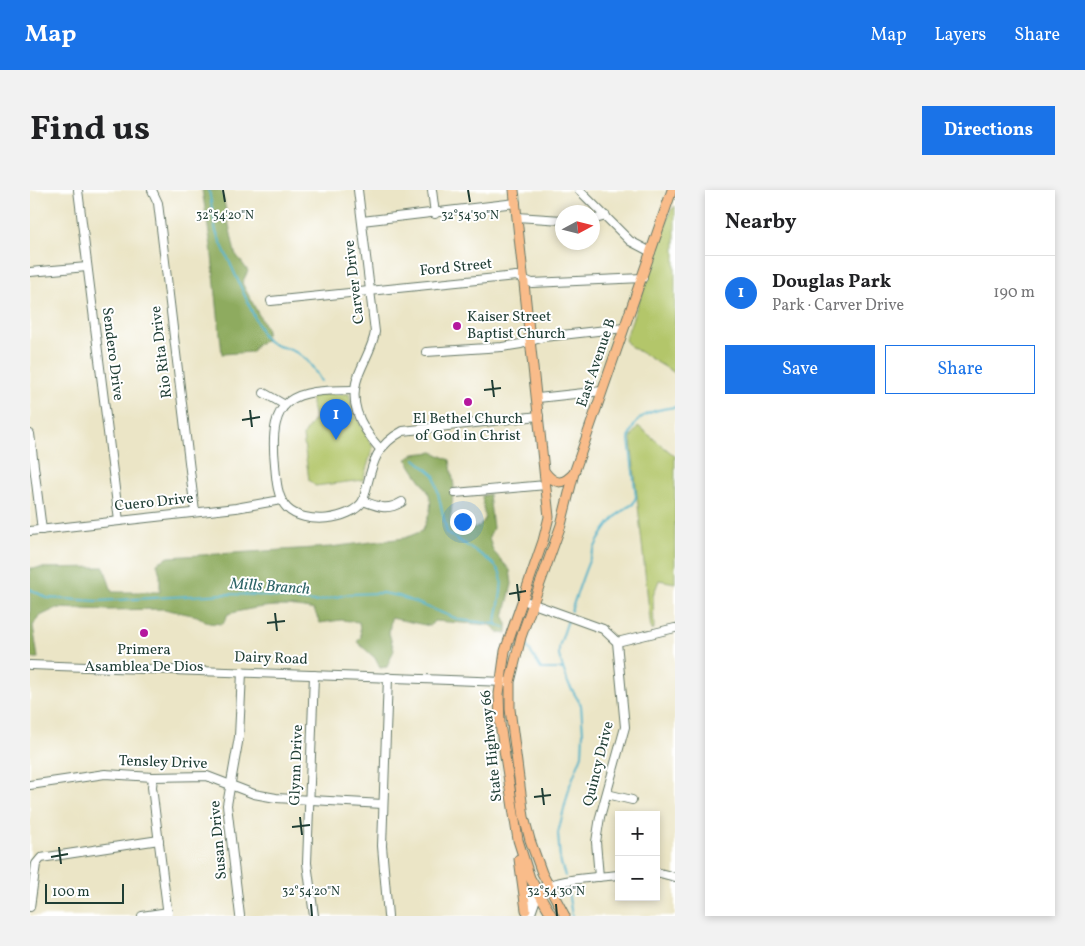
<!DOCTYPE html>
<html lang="en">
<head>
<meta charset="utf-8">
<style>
	:root { --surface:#fff; --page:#f2f2f2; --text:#202124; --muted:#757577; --line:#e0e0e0; --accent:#1a73e8 }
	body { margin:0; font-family:Vollkorn,serif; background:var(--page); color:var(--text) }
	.controls { position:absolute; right:15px; bottom:15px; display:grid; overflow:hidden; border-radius:0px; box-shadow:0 2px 8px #0003 }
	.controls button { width:45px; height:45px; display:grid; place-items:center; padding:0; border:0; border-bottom:1px solid var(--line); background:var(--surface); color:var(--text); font:25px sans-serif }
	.compass { position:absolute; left:525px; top:15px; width:45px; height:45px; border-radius:50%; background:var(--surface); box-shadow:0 2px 8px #0003; rotate:83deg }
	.scale { position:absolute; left:15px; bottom:12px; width:79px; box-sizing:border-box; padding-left:5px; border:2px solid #1f3d34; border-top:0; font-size:14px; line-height:18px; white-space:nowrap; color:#1f3d34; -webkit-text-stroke:4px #fff; paint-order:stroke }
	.you { position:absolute; left:432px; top:331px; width:18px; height:18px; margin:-12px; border:4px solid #fff; border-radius:50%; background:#1a73e8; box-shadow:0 0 0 8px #1a73e833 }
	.badge { display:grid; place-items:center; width:32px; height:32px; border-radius:50%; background:var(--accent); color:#fff; font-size:16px; font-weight:700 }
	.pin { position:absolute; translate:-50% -41px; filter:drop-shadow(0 1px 2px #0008) }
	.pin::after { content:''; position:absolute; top:26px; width:18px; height:15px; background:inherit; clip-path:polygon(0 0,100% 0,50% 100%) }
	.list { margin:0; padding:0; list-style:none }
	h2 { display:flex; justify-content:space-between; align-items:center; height:65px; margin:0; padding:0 20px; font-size:21px }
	h2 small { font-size:16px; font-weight:400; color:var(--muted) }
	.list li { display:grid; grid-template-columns:32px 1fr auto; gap:15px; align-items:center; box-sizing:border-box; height:75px; padding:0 20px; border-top:1px solid var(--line) }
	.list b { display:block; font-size:19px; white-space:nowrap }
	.list p { margin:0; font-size:16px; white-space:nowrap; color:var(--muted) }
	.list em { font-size:16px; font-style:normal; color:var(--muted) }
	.actions { display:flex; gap:10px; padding:15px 20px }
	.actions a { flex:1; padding:11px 0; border:1px solid var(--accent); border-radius:0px; text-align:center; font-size:18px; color:var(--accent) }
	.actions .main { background:var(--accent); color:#fff }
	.map { position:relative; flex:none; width:645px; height:726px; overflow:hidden; border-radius:0px }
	header { display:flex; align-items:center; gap:30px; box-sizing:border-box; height:70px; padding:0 25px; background:var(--accent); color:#fff }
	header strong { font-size:24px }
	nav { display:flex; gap:28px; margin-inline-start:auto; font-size:18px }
	.intro { display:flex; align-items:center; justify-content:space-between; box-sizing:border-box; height:120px; padding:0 30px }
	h1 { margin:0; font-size:35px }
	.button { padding:12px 22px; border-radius:0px; background:var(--accent); color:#fff; font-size:18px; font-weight:700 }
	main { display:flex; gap:30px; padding:0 30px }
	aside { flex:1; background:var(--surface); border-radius:0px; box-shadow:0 2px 8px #0003 }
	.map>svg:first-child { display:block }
</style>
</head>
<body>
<header>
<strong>Map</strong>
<nav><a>Map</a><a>Layers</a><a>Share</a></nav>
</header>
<div class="intro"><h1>Find us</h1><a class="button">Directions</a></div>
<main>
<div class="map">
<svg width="645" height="726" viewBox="0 0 645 726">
	<rect width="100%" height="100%" fill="#fff"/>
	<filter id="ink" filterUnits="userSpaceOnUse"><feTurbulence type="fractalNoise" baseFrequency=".02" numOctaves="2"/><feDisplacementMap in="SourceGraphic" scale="10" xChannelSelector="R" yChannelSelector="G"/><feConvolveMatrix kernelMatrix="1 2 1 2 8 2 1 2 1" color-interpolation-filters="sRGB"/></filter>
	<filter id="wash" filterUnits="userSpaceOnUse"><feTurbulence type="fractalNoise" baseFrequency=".0096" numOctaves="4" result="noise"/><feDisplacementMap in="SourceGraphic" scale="20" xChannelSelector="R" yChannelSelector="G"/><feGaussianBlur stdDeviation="1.12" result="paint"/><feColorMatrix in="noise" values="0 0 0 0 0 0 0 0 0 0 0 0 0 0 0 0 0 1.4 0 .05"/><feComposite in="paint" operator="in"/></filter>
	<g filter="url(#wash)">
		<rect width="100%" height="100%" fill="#ebe5c6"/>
		<!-- green -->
		<g fill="#b3c66a" stroke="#69824f">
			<path d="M645 16V183L600 156 595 150 641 20Z"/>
			<path d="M279 204H319L324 223 343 257 333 290 285 296 279 290 273 246 285 228Z"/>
			<path d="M608 236 645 266V393L629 390 623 406 624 439 621 440 601 248Z"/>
		</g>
		<!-- forest -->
		<g fill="#8eab5e" stroke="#567449">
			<path d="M172 0H190L192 2 205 63 218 81 212 93 237 140 235 150 226 155 222 162 192 164 181 56Z"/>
			<path d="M403 262 420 270 424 296 420 332 435 339 449 337 455 329 452 306 459 304 463 338 459 347 463 361 480 380 482 394 474 427 477 434V444L469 443 461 435 404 431 400 436 361 428 359 443 364 460 357 477 350 478 345 468 327 452 331 447 329 432 311 430 290 433 284 420C252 413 230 416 198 424L193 434 179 433 167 426 134 419 78 420 27 418 8 427 3 436 8 468H0V378L74 377 82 402H130V385L127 373 139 367 300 357 375 348 392 341C412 302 393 300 377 269L384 264Z"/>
		</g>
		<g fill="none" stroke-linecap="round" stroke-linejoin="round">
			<!-- stream -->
			<g stroke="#49b0c8" stroke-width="2">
				<path d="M179 0 186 42 233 146C242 158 257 156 269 164 279 170 285 181 291 191"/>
				<path d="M385 269 404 285 417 343C430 352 468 371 471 386 474 399 467 419 466 433"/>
				<path d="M0 399 17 408 68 411 196 404 227 405 285 412 319 404 352 403 369 406 430 430 465 434 475 438"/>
				<path d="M541 421C554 385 566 333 603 314L606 307 599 249C604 224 622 220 645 217"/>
				<path d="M497 456 511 479H533"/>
				<path d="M535 686 530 670 528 643 540 595 552 565 553 543 551 515 538 493 529 466V457L538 430"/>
				<path d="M537 695 542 726"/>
			</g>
		</g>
	</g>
	<g filter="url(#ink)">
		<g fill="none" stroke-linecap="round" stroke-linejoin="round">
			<defs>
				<g id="minor">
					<path d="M48 0 89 331"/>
					<path d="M122 0 128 13 165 322"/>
					<path d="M328 0 345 142C343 155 336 167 331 179 316 210 329 235 350 259"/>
					<path d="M402 0 405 24"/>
					<path d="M549 0 600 51 621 62"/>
					<path d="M487 27 532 30"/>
					<path d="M562 30 576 26"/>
					<path d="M332 31 486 13"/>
					<path d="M0 82 57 77"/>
					<path d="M241 111 486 86 502 93 613 88"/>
					<path d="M396 162 472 157 491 154 514 147 594 138"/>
					<path d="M323 200C263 200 238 206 245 274 246 288 247 308 257 318 274 335 320 331 333 311 342 280 341 258 373 241L509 226"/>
					<path d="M234 203 255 215"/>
					<path d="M508 208 572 201"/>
					<path d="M0 244 12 340"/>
					<path d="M425 303 516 295"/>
					<path d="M333 311C349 317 357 321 372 312"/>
					<path d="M0 341 206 318 251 310"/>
					<path d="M498 412 573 439 587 452 595 537 570 627 566 652 569 687"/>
					<path d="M587 452 645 438"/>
					<path d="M0 475 475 492"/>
					<path d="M284 485 277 673 284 726"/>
					<path d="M358 487 352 656 358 726"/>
					<path d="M123 587 122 597 138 726"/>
					<path d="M0 595 75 584 123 587 177 586 224 604 246 608 353 614"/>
					<path d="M577 604 602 610"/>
					<path d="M626 682 645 687"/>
					<path d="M0 717 6 674 11 668 129 650"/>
					<path d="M112 726 138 722"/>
					<path d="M210 726 197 615 209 547 212 482"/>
					<path d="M499 726 496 720 500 706C515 689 566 687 589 685"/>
					<path d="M500 726 508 703"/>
				</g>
				<g id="major">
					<path d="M484 0 519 327 513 351 475 461 469 504 470 534 488 650 500 688 522 726"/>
					<path d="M515 282C525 295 533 295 544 283"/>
					<path d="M489 669 496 720"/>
					<path d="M535 726 512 683 500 650 494 627 480 519V492L491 447 531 335 544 283 642 0"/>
				</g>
			</defs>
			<!-- minor casing -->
			<use href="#minor" stroke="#667867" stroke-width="10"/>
			<!-- major casing -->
			<use href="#major" stroke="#667867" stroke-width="11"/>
			<!-- minor -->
			<use href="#minor" stroke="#fff" stroke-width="8"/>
			<!-- major -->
			<use href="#major" stroke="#f9bc8a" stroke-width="9"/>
		</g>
	</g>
	<!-- ticks -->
	<path fill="none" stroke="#1f3d34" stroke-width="2" d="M193 0 195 12M438 0 440 12M462 190 464 207M454 200 471 198M220 220 222 237M212 230 230 227M487 394 489 411M479 404 496 401M245 423 247 441M237 433 255 431M512 598 514 615M504 607 521 605M270 627 272 645M262 637 280 635M29 657 31 674M21 667 38 664M281 714 282 726M526 714 527 726"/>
	<!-- markers -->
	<g fill="#b5179e" stroke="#fff" stroke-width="2">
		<circle cx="427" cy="136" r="5"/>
		<circle cx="438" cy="212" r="5"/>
		<circle cx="114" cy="443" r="5"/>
	</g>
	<g text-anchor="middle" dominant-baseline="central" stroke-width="4" stroke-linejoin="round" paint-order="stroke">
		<!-- street labels -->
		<g font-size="15" fill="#1f3d34" stroke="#fff">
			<text transform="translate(426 78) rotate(-6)">Ford Street</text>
			<text transform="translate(325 92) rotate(-97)">Carver Drive</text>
			<text transform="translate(132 162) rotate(-97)">Rio Rita Drive</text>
			<text transform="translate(82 164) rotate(83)">Sendero Drive</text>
			<text transform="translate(567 173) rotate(-71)">East Avenue B</text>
			<text transform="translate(124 313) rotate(-6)">Cuero Drive</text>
			<text transform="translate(241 469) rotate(2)">Dairy Road</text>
			<text transform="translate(462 556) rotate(-96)">State Highway 66</text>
			<text transform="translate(133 573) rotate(2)">Tensley Drive</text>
			<text transform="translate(569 574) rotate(-76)">Quincy Drive</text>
			<text transform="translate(267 575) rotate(-88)">Glynn Drive</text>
			<text transform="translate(189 650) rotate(-95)">Susan Drive</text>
		</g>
		<!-- poi labels -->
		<g font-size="15" fill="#1f3d34" stroke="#fff">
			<text x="437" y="127" text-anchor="start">Kaiser Street<tspan x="437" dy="17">Baptist Church</tspan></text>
			<text x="438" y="229">El Bethel Church<tspan x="438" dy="17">of God in Christ</tspan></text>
			<text x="114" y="460">Primera<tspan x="114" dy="17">Asamblea De Dios</tspan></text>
		</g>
		<!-- water labels -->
		<g font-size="16" font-style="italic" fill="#2e6568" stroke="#fff">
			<text transform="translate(240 397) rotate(4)">Mills Branch</text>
		</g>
	</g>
	<g font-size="12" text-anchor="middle" fill="#1f3d34" stroke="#fff" stroke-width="4" stroke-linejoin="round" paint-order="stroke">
		<text x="195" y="29">32°54'20"N</text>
		<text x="440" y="29">32°54'30"N</text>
		<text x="281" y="705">32°54'20"N</text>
		<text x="526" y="705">32°54'30"N</text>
	</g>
</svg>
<div class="controls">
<button>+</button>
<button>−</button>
</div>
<svg class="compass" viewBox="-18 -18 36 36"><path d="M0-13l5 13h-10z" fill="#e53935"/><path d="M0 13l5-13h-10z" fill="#757577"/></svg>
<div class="scale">100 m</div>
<div class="you"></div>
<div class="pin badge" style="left:306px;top:250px">1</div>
</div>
<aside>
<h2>Nearby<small></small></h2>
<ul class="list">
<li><span class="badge">1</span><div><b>Douglas Park</b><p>Park · Carver Drive</p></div><em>190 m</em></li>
</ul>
<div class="actions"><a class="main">Save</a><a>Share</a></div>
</aside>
</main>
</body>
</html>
